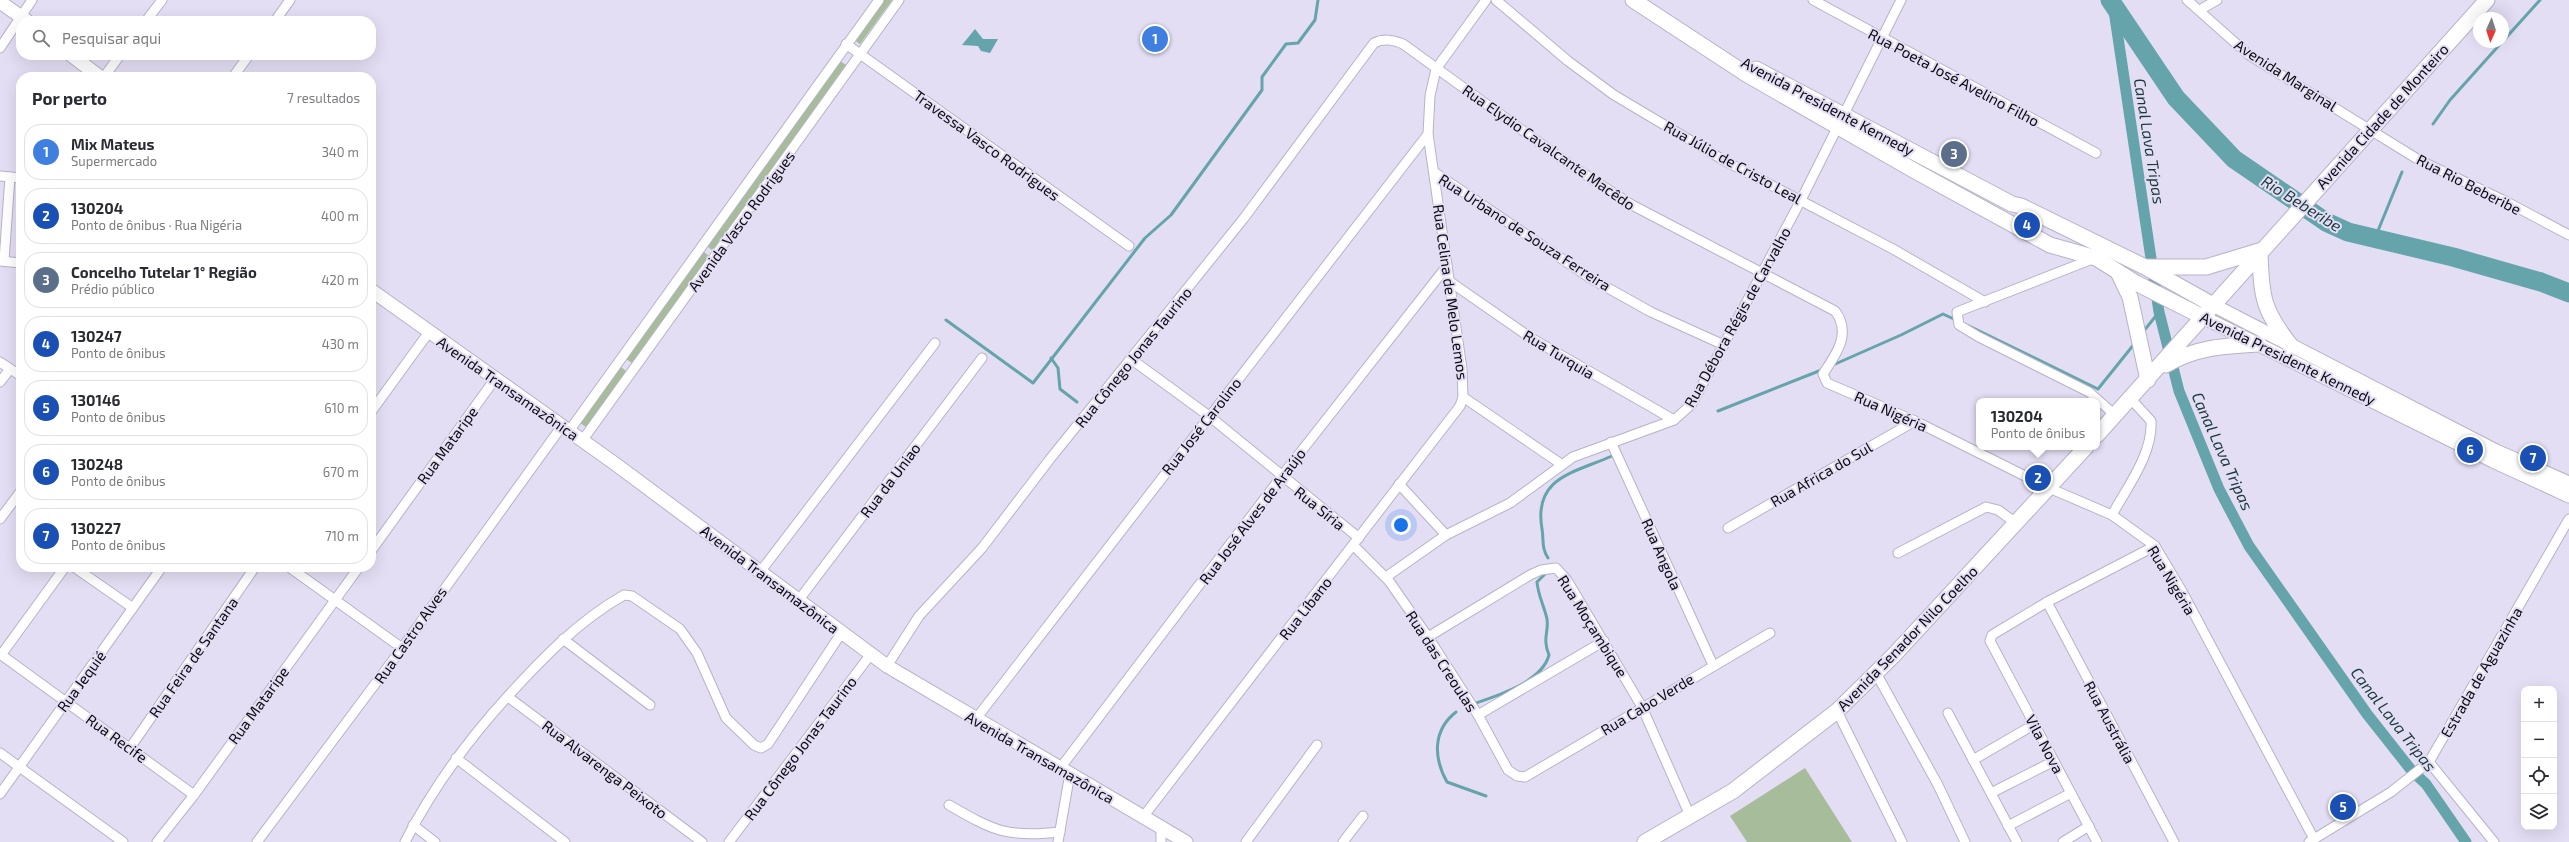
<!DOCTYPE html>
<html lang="pt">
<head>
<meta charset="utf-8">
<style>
	:root { --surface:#fff; --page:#f7f7f7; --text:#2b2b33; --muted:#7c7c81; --line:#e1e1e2; --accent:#d93025 }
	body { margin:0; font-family:"Exo 2",sans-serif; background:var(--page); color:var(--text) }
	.controls { position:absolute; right:12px; bottom:12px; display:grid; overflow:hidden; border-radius:8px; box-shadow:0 4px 16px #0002 }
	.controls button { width:36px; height:36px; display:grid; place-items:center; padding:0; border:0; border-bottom:1px solid var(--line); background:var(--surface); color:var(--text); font:20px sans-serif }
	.compass { position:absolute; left:2473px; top:12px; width:36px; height:36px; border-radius:50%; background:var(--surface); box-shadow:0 4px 16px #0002; rotate:183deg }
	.you { position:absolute; left:1401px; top:525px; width:14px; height:14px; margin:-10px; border:3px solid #fff; border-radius:50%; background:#1a73e8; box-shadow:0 0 0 6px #1a73e833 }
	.badge { display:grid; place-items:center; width:26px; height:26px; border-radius:50%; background:var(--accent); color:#fff; font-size:13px; font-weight:700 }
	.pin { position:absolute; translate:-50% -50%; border:2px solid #fff; box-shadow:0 1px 4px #0006 }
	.popup { position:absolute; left:1976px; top:398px; width:124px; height:52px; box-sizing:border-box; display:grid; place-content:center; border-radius:8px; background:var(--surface); filter:drop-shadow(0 1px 3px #0005); font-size:13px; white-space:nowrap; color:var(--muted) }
	.popup b { font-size:15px; color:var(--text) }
	.popup::after { content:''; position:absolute; left:50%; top:100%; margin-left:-8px; border:8px solid transparent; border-top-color:var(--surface) }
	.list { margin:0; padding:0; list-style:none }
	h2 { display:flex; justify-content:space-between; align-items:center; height:52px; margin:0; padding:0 16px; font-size:17px }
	h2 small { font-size:13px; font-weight:400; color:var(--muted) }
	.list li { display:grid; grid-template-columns:26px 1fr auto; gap:12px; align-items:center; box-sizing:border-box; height:56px; margin:0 8px 8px; padding:0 8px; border:1px solid var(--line); border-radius:16px }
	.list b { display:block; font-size:15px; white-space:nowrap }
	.list p { margin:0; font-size:13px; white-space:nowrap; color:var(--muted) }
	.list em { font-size:13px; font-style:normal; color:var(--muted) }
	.icon { flex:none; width:22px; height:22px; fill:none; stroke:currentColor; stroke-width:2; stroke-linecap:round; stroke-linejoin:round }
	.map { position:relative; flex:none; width:2569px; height:842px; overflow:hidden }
	.search { position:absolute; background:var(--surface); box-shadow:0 4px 16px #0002; left:16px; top:16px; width:360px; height:44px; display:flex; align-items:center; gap:10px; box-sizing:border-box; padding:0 14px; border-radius:16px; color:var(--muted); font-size:15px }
	.panel { position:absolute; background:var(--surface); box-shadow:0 4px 16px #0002; left:16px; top:72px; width:360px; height:500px; border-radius:16px }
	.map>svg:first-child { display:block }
</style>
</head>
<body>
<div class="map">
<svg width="2569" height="842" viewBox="0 0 2569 842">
	<rect width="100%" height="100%" fill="#e4def4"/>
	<!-- green -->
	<g fill="#a6bc9a">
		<path d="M883 0H892L860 44 854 40Z"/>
		<path d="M840 61 846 65 713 251 707 246Z"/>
		<path d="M704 252 710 257 632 363 626 359Z"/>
		<path d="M621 367 627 372 586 427 580 423Z"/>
		<path d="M1805 768 1852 842H1747L1730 816Z"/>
	</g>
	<!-- water -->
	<path fill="#64a4aa" d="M975 29 983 39H998L990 53 981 51 978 46 962 45Z"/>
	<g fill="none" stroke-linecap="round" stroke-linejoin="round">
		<!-- stream -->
		<g stroke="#64a4aa" stroke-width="3">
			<path d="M2503 41 2540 0"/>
			<path d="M2433 124 2450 100 2502 42"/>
			<path d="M2375 238 2402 172"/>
			<path d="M946 320 1033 383 1145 238 1171 215 1262 90V77L1286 44 1298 43 1315 20 1318 0"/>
			<path d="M1969 326 2098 389 2135 343"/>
			<path d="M2143 332 2159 312"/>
			<path d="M1051 358 1058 368 1060 389 1077 402"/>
			<path d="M1833 365 1901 335 1943 314 1956 320"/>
			<path d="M1718 411 1824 369"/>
			<path d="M1548 558C1541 547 1544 540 1542 529 1533 477 1574 473 1612 456"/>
			<path d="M1473 704C1497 696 1542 682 1549 655 1542 638 1549 632 1547 619 1544 606 1538 595 1537 582L1546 573"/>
			<path d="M1456 712C1433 730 1433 757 1447 782L1486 796"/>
		</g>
		<!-- canal -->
		<path stroke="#64a4aa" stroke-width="11" d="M2113 4 2159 312 2179 391 2219 489 2249 546 2367 714 2412 771 2426 784 2466 842"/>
		<!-- river -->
		<path stroke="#64a4aa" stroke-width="19" d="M2110 0 2176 98 2234 159 2326 222 2348 232 2453 257 2541 282 2569 293"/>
		<defs>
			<g id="street">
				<path d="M1496 0 1568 61 1614 95 1725 161 1893 249 1985 302"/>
				<path d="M1813 0 2096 153"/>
				<path d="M2187 0 2249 55 2419 160 2507 202 2569 235"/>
				<path d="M2203 8 2217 0"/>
				<path d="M146 21 162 0"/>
				<path d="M275 21 290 0"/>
				<path d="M846 44 1129 246"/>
				<path d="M0 48 32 0"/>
				<path d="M104 77 120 55"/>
				<path d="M233 77 249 55"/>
				<path d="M1434 172 1590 278 1651 312 1724 345"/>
				<path d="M0 176 21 178"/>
				<path d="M2095 258 1957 312 1959 325 1979 337 2089 392 2115 415"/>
				<path d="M0 261 21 263"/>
				<path d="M4 261 10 177"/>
				<path d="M1449 281 1531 338 1674 420"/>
				<path d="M1131 359 1209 416 1359 538"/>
				<path d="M0 362 21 376"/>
				<path d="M0 382 10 369"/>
				<path d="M1463 397 1561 464"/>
				<path d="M371 412 429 332"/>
				<path d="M569 431 879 0"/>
				<path d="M582 441 899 0"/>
				<path d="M1611 442 1713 665"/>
				<path d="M1399 484 1446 535"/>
				<path d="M2112 515C2127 487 2153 454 2151 421L2130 398"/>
				<path d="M0 519 21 491"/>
				<path d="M1728 528 1915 421"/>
				<path d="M1353 545 1389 581 1428 637 1478 715 1508 770 1517 776 1525 777 1770 633"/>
				<path d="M371 551 495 379"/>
				<path d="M1898 553 1986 507 1998 510 2016 523"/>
				<path d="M74 567 133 608"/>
				<path d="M289 567 402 648"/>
				<path d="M760 572 935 343"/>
				<path d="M1386 577 1446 535 1510 503 1573 457 1674 420 1692 404 1801 200 1901 0"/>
				<path d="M798 601 982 358"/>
				<path d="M2047 602 2174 842"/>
				<path d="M1428 637 1530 575 1541 570 1556 568 1567 580 1642 707 1691 818"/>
				<path d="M563 639 650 705"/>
				<path d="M0 654 194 795"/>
				<path d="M1 655 65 567"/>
				<path d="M887 666 919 616 982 548 1050 459 1244 218 1374 43C1384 38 1393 40 1403 44L1569 164 1632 205 1835 311C1852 333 1836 355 1823 374L1827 383 1915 421 2049 488 2112 515 2155 546 2183 593 2314 839"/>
				<path d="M1876 673 1938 785 1965 842"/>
				<path d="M508 697 702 842"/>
				<path d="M1837 711 1902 842"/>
				<path d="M1948 713 2017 842"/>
				<path d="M1478 715 1604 641"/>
				<path d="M975 720 1428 134"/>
				<path d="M130 748 255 567"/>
				<path d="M0 753 123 842"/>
				<path d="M456 758 565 842"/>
				<path d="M1973 760 2035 724"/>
				<path d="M2429 762 2494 842"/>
				<path d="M1061 767 1281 477 1447 266"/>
				<path d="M1991 793 2054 761"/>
				<path d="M0 794 162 567"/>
				<path d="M949 805C994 831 1007 838 1060 832"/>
				<path d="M1143 817 1460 406 1463 397 1462 369 1428 134 1430 96 1436 69 1486 0"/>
				<path d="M413 825 435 842"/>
				<path d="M2008 826 2071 793"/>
				<path d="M1161 827V842"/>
				<path d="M157 842 194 795 359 567"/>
				<path d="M257 842 402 648 562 426"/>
				<path d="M405 842C432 789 467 741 508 696 542 659 578 621 624 595L632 596 680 629 697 653 726 718 754 745 761 748 768 744 842 632"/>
				<path d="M729 842 871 654"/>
				<path d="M1058 842 1070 773"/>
				<path d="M1246 842 1317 745"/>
				<path d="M1343 842 1363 816"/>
				<path d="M2063 842 2089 826"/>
				<path d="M2097 842 1990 641 1992 635 2047 602 2155 546"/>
				<path d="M2309 842 2391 792 2429 762 2569 519"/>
			</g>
			<g id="secondary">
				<path d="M0 2 27 21"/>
				<path d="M71 55 100 77"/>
				<path d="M371 290 614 463 887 666 1186 842"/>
				<path d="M2213 305 2496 451 2569 483"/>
				<path d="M2203 317 2493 461 2569 496"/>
			</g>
			<g id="primary">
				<path d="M1633 0 1746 74 1915 171 2050 245 2096 258 2136 283 2203 317"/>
				<path d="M1756 69 2012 204 2021 206 2145 267 2213 305"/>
				<path d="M2260 251C2261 297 2263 311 2292 347"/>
				<path d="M2147 267H2206L2259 251"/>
				<path d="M2118 272 2130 297 2148 380"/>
				<path d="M2166 365C2195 347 2226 346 2259 344"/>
				<path d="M2097 435 2487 0"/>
				<path d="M1645 842 1733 791 1837 711 1893 656 2086 447"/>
			</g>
		</defs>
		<!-- street casing -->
		<use href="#street" stroke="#b8b2c7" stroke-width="11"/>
		<!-- secondary casing -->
		<use href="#secondary" stroke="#b8b2c7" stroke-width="15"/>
		<!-- primary casing -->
		<use href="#primary" stroke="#b8b2c7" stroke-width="17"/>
		<!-- street -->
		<use href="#street" stroke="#fff" stroke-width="9"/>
		<!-- secondary -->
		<use href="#secondary" stroke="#fff" stroke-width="13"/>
		<!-- primary -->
		<use href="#primary" stroke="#fff" stroke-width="15"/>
	</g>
	<g text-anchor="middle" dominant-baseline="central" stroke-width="4" stroke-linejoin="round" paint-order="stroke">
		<!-- street labels -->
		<g font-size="15" fill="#0c0a11" stroke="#e4def4">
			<text transform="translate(2286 75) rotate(33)">Avenida Marginal</text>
			<text transform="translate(1954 77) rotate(28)">Rua Poeta José Avelino Filho</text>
			<text transform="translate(1828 106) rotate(28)">Avenida Presidente Kennedy</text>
			<text transform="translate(2382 116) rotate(-48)">Avenida Cidade de Monteiro</text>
			<text transform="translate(987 145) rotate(36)">Travessa Vasco Rodrigues</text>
			<text transform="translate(1549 147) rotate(35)">Rua Elydio Cavalcante Macêdo</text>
			<text transform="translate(1733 162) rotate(29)">Rua Júlio de Cristo Leal</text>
			<text transform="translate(2469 184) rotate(27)">Rua Rio Beberibe</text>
			<text transform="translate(741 221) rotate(-54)">Avenida Vasco Rodrigues</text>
			<text transform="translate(1525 232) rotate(33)">Rua Urbano de Souza Ferreira</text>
			<text transform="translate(1451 292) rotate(82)">Rua Celina de Melo Lemos</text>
			<text transform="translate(1737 317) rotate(-61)">Rua Débora Régis de Carvalho</text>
			<text transform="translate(1559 354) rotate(31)">Rua Turquia</text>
			<text transform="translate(1133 357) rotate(-51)">Rua Cônego Jonas Taurino</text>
			<text transform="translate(2288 358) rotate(26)">Avenida Presidente Kennedy</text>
			<text transform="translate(508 388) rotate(35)">Avenida Transamazônica</text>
			<text transform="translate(1891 411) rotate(24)">Rua Nigéria</text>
			<text transform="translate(1201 426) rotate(-52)">Rua José Carolino</text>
			<text transform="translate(447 445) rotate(-54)">Rua Mataripe</text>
			<text transform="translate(1821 474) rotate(-30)">Rua Africa do Sul</text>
			<text transform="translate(890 480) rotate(-53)">Rua da Uniao</text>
			<text transform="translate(1320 508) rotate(39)">Rua Síria</text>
			<text transform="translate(1252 516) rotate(-53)">Rua José Alves de Araújo</text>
			<text transform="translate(1662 554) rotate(66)">Rua Angola</text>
			<text transform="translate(770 579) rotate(37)">Avenida Transamazônica</text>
			<text transform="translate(2172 580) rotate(59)">Rua Nigéria</text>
			<text transform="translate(1305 608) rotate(-52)">Rua Líbano</text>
			<text transform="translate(1593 626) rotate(58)">Rua Moçambique</text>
			<text transform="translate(410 635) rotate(-55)">Rua Castro Alves</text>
			<text transform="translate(1907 638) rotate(-46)">Avenida Senador Nilo Coelho</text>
			<text transform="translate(193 657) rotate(-55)">Rua Feira de Santana</text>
			<text transform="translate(1442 661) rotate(57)">Rua das Creoulas</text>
			<text transform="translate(2481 672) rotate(-60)">Estrada de Aguazinha</text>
			<text transform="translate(81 681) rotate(-54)">Rua Jequié</text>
			<text transform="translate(1647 704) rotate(-31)">Rua Cabo Verde</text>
			<text transform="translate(258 705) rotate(-54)">Rua Mataripe</text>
			<text transform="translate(2110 722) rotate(62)">Rua Austrália</text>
			<text transform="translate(117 738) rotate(36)">Rua Recife</text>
			<text transform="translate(2045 744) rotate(62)">Vila Nova</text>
			<text transform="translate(800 748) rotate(-53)">Rua Cônego Jonas Taurino</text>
			<text transform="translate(1040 757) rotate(30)">Avenida Transamazônica</text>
			<text transform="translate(605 769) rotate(37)">Rua Alvarenga Peixoto</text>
		</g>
		<!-- water labels -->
		<g font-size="16" font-style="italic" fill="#193a3d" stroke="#e4def4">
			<text transform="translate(2150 141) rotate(81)">Canal Lava Tripas</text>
			<text transform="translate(2302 203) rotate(32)">Rio Beberibe</text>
			<text transform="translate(2223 451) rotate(66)">Canal Lava Tripas</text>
			<text transform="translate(2394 719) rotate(52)">Canal Lava Tripas</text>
		</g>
	</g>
</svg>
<div class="controls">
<button>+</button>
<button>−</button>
<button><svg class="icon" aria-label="locate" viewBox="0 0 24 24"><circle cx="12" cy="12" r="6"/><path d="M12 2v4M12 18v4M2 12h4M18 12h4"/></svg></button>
<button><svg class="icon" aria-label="layers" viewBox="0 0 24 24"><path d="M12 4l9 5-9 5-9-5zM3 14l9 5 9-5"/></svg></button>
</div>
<svg class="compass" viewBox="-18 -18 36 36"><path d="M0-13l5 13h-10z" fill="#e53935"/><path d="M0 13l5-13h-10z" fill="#7c7c81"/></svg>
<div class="you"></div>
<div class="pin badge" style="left:1155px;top:39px;background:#3f7fe0">1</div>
<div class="pin badge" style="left:2038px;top:478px;background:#1a4fb4">2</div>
<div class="popup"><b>130204</b>Ponto de ônibus</div>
<div class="pin badge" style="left:1954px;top:154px;background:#5c6f8a">3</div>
<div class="pin badge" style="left:2027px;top:225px;background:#1a4fb4">4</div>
<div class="pin badge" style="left:2343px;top:807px;background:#1a4fb4">5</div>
<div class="pin badge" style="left:2470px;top:450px;background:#1a4fb4">6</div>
<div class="pin badge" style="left:2533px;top:458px;background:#1a4fb4">7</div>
<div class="search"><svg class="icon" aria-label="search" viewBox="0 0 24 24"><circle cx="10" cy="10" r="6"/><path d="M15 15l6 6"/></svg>Pesquisar aqui</div>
<section class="panel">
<h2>Por perto<small>7 resultados</small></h2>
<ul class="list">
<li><span class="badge" style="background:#3f7fe0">1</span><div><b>Mix Mateus</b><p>Supermercado</p></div><em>340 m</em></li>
<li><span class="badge" style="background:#1a4fb4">2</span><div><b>130204</b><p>Ponto de ônibus · Rua Nigéria</p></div><em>400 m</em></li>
<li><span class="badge" style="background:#5c6f8a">3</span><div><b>Concelho Tutelar 1° Região</b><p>Prédio público</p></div><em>420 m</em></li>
<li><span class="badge" style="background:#1a4fb4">4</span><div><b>130247</b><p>Ponto de ônibus</p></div><em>430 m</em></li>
<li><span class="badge" style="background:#1a4fb4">5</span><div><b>130146</b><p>Ponto de ônibus</p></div><em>610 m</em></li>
<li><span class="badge" style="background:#1a4fb4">6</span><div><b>130248</b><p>Ponto de ônibus</p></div><em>670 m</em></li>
<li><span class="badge" style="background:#1a4fb4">7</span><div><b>130227</b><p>Ponto de ônibus</p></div><em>710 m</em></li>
</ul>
</section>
</div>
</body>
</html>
